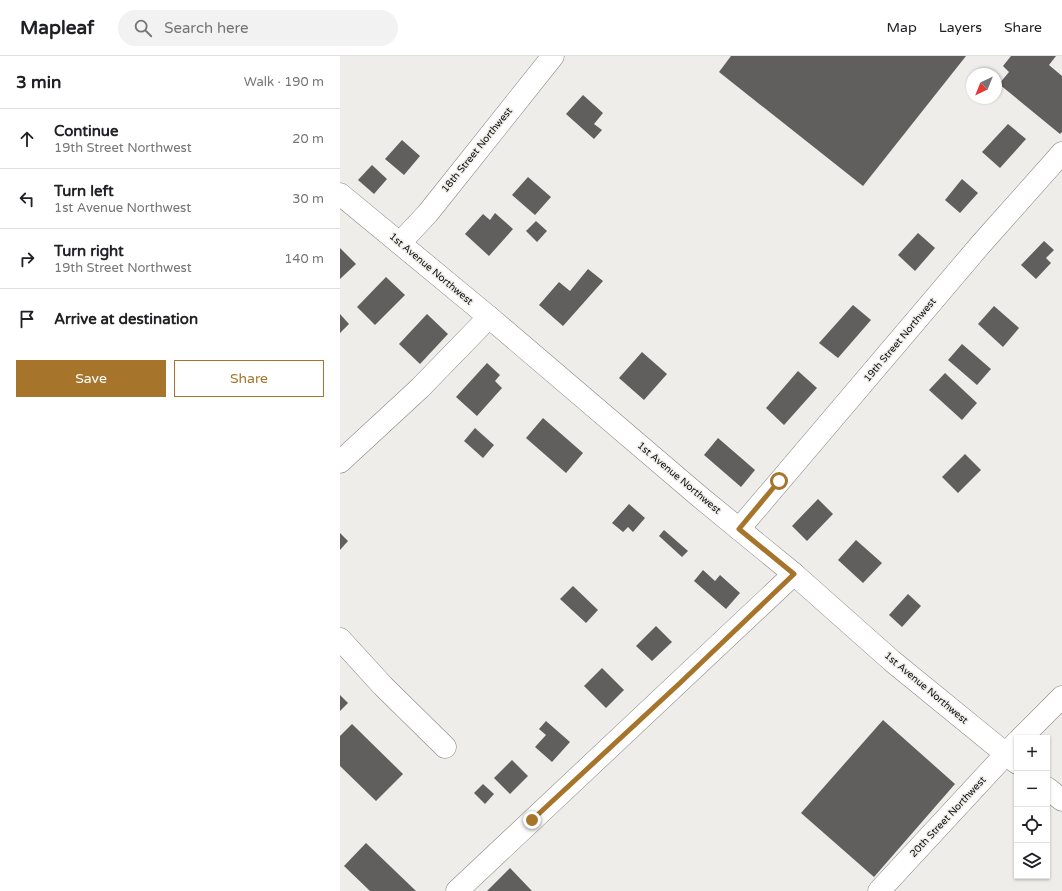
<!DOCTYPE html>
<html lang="en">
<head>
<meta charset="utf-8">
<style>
	:root { --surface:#fff; --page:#f2f2f2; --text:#202124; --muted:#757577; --line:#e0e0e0; --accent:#a6752b }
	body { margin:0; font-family:"Varela Round",sans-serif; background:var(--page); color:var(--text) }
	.controls { position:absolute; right:12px; bottom:12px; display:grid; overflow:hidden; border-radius:0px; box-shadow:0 1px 3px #0004 }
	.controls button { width:36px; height:36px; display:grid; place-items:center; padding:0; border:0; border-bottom:1px solid var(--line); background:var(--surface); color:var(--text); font:20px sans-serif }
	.compass { position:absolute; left:626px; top:12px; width:36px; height:36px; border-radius:50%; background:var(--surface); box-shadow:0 1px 3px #0004; rotate:223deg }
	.stop { position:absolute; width:12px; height:12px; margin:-9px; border:3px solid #a6752b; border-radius:50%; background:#fff }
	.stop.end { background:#a6752b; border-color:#fff; box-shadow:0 1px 4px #0008 }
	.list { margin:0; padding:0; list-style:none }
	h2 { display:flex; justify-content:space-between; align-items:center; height:52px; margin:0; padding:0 16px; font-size:17px }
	h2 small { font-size:13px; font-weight:400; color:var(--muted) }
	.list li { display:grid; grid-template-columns:26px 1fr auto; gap:12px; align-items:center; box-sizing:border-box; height:60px; padding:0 16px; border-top:1px solid var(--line) }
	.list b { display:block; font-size:15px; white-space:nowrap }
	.list p { margin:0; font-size:13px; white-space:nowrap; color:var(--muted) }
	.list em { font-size:13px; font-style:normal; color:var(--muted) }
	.actions { display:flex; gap:8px; padding:12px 16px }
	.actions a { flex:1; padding:9px 0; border:1px solid var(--accent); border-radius:0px; text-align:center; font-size:14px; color:var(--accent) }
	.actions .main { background:var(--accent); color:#fff }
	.icon { flex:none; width:22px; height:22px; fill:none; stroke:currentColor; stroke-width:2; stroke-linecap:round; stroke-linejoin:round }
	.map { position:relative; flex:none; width:722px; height:835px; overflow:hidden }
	header { display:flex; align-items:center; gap:24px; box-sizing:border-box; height:56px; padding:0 20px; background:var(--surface); border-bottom:1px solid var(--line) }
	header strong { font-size:19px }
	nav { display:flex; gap:22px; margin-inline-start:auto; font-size:14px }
	.search { width:280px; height:36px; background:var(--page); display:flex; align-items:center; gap:10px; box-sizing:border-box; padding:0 14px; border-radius:22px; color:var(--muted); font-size:15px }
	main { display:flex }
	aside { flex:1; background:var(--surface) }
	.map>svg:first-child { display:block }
</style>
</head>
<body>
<header>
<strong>Mapleaf</strong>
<div class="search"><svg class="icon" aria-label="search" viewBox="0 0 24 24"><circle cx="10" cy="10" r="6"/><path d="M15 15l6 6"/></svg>Search here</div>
<nav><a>Map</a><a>Layers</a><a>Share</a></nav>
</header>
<main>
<aside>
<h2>3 min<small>Walk · 190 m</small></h2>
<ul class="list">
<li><svg class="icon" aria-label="ahead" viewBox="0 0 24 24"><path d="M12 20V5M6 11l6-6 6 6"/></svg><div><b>Continue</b><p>19th Street Northwest</p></div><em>20 m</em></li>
<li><svg class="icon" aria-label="left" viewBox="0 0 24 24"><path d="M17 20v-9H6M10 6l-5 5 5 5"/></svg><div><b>Turn left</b><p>1st Avenue Northwest</p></div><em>30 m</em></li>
<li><svg class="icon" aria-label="right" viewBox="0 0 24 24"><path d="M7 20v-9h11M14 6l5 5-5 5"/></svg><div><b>Turn right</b><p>19th Street Northwest</p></div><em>140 m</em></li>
<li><svg class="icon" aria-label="arrive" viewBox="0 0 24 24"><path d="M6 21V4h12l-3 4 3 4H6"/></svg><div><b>Arrive at destination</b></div></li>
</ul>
<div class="actions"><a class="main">Save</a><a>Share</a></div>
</aside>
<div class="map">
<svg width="722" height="835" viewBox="0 0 722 835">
	<rect width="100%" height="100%" fill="#efedea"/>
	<!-- building -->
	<g fill="#615f5d">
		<path d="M391 0H626L523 130 379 16Z"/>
		<path d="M671 0H716L709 9 722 20V76L720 78 659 28 669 16 663 10Z"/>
		<path d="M243 39 263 57 254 68 262 74 254 83 226 58Z"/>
		<path d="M668 68 686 83 660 112 642 96Z"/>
		<path d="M62 84 80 100 64 119 45 103Z"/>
		<path d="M32 109 47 123 34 138 18 124Z"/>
		<path d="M188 121 211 141 195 159 172 139Z"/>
		<path d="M622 123 638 137 620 157 605 144Z"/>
		<path d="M155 157 173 173 149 200 125 178 143 158 150 164Z"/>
		<path d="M196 165 207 175 197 186 186 175Z"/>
		<path d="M578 177 595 192 575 215 558 199Z"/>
		<path d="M704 185 714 194 706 202 711 207 696 223 681 209Z"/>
		<path d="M0 192 16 208 0 223Z"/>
		<path d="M248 213 263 225 223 270 199 249 219 226 230 235Z"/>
		<path d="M46 221 65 239 35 269 17 251Z"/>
		<path d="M513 249 531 264 498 302 479 287Z"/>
		<path d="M654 250 679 272 663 291 638 268Z"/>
		<path d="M0 258 9 268 0 277Z"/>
		<path d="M87 258 108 278 80 308 59 288Z"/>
		<path d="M622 288 651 313 637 329 608 304Z"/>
		<path d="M302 296 327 318 304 344 279 322Z"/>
		<path d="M147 307 160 319 155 325 162 332 137 360 116 341Z"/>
		<path d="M458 315 477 332 444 369 426 352Z"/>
		<path d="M605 317 637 347 622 364 589 334Z"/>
		<path d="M203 362 243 397 226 417 186 382Z"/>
		<path d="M135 372 154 389 143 402 124 385Z"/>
		<path d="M378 382 415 414 401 431 364 399Z"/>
		<path d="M625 398 641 414 618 437 602 421Z"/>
		<path d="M478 443 493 458 467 485 452 470Z"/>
		<path d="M289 448 305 462 293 476 288 471 283 476 272 467Z"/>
		<path d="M324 474 348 495 342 501 319 480Z"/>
		<path d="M0 477 8 485 0 494Z"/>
		<path d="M516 484 542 507 523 527 498 504Z"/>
		<path d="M363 514 375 525 380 519 400 537 386 553 354 525Z"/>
		<path d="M233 530 258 554 246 567 220 543Z"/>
		<path d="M568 538 581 550 562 571 549 559Z"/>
		<path d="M316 570 332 586 312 605 296 590Z"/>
		<path d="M262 612 284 634 266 652 244 630Z"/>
		<path d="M0 639 8 647 0 655Z"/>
		<path d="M543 664 615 728 534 821 461 757Z"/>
		<path d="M206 665 230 686 212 706 195 691 206 679 199 673Z"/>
		<path d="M12 668 63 718 36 745 0 710V680Z"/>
		<path d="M172 704 188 720 170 738 154 722Z"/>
		<path d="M143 728 154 738 145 748 134 737Z"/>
		<path d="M26 787 76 835H30L4 810Z"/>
		<path d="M170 812 192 835H147Z"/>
	</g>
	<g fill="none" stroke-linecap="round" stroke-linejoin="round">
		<defs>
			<g id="minor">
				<path d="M0 138 149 261 360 441 454 518 552 605 677 707"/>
				<path d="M60 187 88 157 213 0"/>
				<path d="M0 406 80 332 149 261"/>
				<path d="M399 473 641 188 722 97"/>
				<path d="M0 583 43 630 105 691"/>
				<path d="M681 682 722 641"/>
				<path d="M707 732 722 744"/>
				<path d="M117 835 454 518"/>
				<path d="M539 835 677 686"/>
			</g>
		</defs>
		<!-- minor casing -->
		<use href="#minor" stroke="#868482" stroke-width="23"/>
		<!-- minor -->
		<use href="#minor" stroke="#fff" stroke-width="22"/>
	</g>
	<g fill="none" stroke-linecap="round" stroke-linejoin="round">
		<!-- route -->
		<path stroke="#a6752b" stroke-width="5" d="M192 764 340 627 454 518 399 473 439 425"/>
	</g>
	<g text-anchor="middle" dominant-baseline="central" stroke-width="3" stroke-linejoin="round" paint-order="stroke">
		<!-- street labels -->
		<g font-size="10" fill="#100f0e" stroke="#efedea">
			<text transform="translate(137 94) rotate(-51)">18th Street Northwest</text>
			<text transform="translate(91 213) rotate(40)">1st Avenue Northwest</text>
			<text transform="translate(560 284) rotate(-50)">19th Street Northwest</text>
			<text transform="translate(339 422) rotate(40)">1st Avenue Northwest</text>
			<text transform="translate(586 632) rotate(40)">1st Avenue Northwest</text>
			<text transform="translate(608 761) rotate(-47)">20th Street Northwest</text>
		</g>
	</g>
</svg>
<div class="controls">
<button>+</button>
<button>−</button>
<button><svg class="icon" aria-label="locate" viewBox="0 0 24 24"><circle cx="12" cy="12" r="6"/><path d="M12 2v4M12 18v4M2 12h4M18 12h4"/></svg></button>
<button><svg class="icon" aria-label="layers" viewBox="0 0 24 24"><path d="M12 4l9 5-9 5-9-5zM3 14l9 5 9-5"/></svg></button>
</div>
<svg class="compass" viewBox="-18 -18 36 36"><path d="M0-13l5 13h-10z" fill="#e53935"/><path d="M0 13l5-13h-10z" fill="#757577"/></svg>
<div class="stop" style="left:439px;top:425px"></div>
<div class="stop end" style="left:192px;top:764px"></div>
</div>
</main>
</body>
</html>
